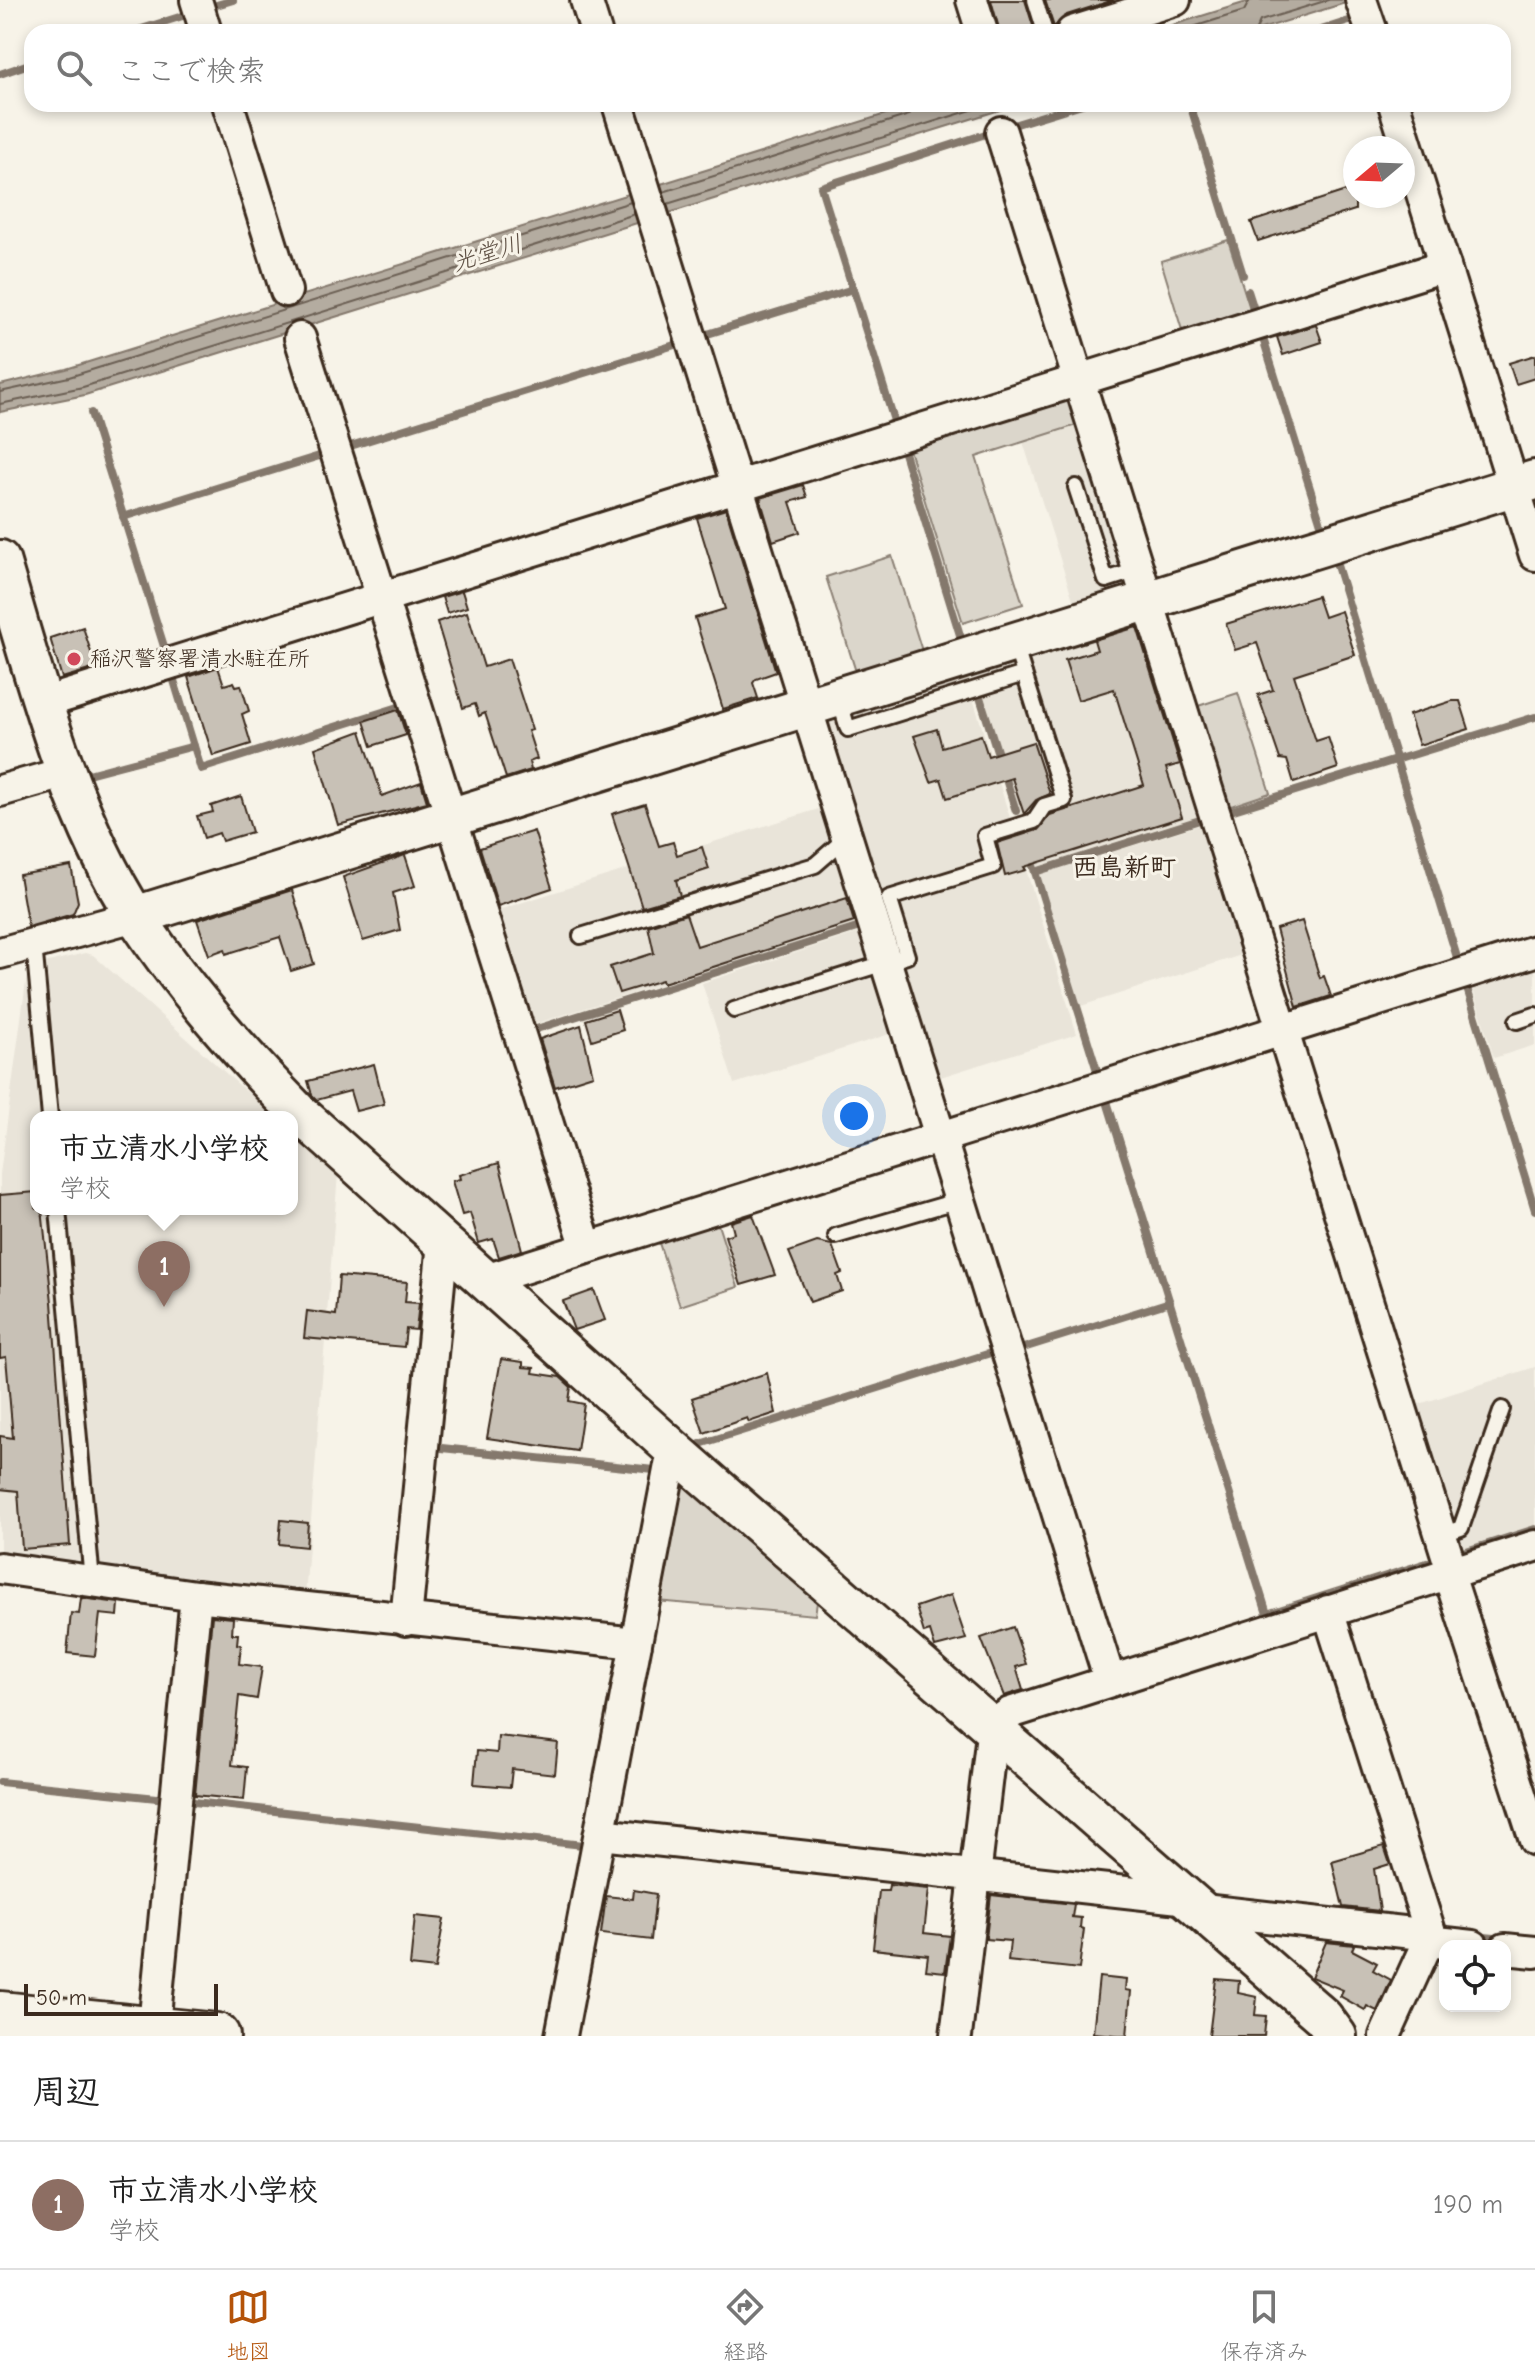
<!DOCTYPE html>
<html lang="ja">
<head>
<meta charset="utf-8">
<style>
	:root { --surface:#fff; --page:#f2f2f2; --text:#222; --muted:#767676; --line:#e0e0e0; --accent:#b45309 }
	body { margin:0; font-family:"Comic Neue","Klee One",sans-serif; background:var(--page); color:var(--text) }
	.controls { position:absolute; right:24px; bottom:24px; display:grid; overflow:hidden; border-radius:16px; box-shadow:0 4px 12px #0003 }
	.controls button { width:72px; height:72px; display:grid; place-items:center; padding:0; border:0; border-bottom:2px solid var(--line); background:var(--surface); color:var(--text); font:40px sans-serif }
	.compass { position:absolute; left:1343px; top:136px; width:72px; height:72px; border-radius:50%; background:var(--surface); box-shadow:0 4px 12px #0003; rotate:251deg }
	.scale { position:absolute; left:24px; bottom:20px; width:194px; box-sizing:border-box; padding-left:8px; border:4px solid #3b2a1e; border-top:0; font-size:22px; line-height:28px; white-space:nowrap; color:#3b2a1e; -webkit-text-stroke:6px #f7f3e8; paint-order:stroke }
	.you { position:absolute; left:854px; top:1116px; width:28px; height:28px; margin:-20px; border:6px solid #fff; border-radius:50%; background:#1a73e8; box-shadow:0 0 0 12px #1a73e833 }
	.badge { display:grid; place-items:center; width:52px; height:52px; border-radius:50%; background:var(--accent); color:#fff; font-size:26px; font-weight:700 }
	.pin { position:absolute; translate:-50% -66px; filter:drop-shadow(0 2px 4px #0008) }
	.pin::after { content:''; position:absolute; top:42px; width:28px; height:24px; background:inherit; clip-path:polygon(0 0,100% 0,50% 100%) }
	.popup { position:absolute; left:30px; top:1111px; width:268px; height:104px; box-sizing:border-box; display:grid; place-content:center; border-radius:16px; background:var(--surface); filter:drop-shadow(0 2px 6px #0005); font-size:26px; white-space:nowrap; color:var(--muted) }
	.popup b { font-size:30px; color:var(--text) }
	.popup::after { content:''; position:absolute; left:50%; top:100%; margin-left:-16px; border:16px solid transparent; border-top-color:var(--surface) }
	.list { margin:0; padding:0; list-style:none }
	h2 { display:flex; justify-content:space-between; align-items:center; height:104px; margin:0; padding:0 32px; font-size:34px }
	h2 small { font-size:26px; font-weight:400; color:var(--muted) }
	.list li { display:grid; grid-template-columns:52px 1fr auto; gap:24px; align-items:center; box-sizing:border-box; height:128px; padding:0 32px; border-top:2px solid var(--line) }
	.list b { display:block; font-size:30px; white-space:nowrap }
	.list p { margin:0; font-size:26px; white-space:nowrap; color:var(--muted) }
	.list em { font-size:26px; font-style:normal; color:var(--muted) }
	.icon { flex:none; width:44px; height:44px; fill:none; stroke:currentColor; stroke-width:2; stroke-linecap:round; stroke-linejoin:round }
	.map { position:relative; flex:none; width:1535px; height:2036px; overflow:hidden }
	.search { position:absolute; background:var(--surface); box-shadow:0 4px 12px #0003; left:24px; right:24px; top:24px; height:88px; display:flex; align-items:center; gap:20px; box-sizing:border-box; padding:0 28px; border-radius:24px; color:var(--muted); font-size:30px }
	.sheet { height:232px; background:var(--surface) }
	nav { display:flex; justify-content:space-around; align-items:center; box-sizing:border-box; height:112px; border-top:2px solid var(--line); background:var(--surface); font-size:22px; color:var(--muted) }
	nav a { display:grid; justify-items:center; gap:4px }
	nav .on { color:var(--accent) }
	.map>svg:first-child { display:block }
</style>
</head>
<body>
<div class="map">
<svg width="1535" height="2036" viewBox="0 0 1535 2036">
	<rect width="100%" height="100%" fill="#f7f3e8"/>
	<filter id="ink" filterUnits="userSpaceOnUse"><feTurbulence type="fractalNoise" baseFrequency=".0125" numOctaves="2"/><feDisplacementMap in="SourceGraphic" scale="16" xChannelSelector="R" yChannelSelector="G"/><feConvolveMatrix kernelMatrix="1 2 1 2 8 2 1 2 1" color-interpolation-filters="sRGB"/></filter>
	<g filter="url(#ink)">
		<!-- built -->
		<g fill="#e9e4d9">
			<path d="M1083 423 1132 579 1126 590 1075 606 1023 442Z"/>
			<path d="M1138 619 1205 814 1037 867 976 670Z"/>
			<path d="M965 673 1077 1034 931 1080 822 727 828 716Z"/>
			<path d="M828 806 864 921 528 1026 492 912Z"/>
			<path d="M1200 825 1213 837 1251 952 1081 1006 1039 875Z"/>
			<path d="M867 930 899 1031 734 1084 702 983Z"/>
			<path d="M85 953 93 955 275 1117H36V1209H292V1132L338 1173 305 1597 0 1555V1174L28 967Z"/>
			<path d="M1535 960V1045L1494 1058 1470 980Z"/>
			<path d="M1535 1367V1526L1452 1552 1407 1408Z"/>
		</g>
		<!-- green -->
		<g fill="#dbd6cb" stroke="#8b8074" stroke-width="2">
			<path d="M1228 240 1253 318 1185 340 1161 261Z"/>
			<path d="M1065 390 1083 423 976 457 1023 604 963 623 906 440Z"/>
			<path d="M892 556 923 654 857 675 826 577Z"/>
			<path d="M1238 693 1270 793 1222 809 1189 709Z"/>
			<path d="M715 1215 738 1287 680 1306 656 1234Z"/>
			<path d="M688 1481 818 1596 815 1615 656 1601 678 1483Z"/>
		</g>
		<!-- water -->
		<g fill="#b4aca0" stroke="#84786c" stroke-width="2">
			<path d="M1253 0H1355L1251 32H1150Z"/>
			<path d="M918 104H1019L85 395 0 412V385L66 369Z"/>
		</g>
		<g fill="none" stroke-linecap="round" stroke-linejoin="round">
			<!-- shore -->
			<g stroke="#6b5e52" stroke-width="2">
				<path d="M1177 32 1244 11 1250 0"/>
				<path d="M1255 32 1260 21 1328 0"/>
				<path d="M663 192 909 115 915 104"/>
				<path d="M667 204 991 104"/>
				<path d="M0 392 69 377 631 202"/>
				<path d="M0 404 83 387 635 214"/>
			</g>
			<!-- stream -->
			<g stroke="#84786c" stroke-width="8">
				<path d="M210 7 233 0"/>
				<path d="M132 32 192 13"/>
				<path d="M1315 32 1349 21"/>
				<path d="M0 74 32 63"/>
				<path d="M1190 104 1243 275"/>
				<path d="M1007 127 1082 104"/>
				<path d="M1248 291 1256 316"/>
				<path d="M1261 332 1323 530"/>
				<path d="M701 336 853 289"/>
				<path d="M91 413 167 656"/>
				<path d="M896 427 821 187 992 132"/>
				<path d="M901 443 960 635"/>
				<path d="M344 448 684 342"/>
				<path d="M123 517 329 453"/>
				<path d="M1335 559 1459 964"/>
				<path d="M172 674 201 769 405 705 406 711"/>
				<path d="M979 694 1016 811"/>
				<path d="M92 773 194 746"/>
				<path d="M1224 813 1535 717"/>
				<path d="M1030 856 1099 1077"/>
				<path d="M1035 872 1206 818"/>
				<path d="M1466 985 1535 1210"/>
				<path d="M530 1031 863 926"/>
				<path d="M1105 1095 1267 1614 1436 1560"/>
				<path d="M1017 1350 1170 1302"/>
				<path d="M700 1444 997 1351"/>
				<path d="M432 1447 654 1470"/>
				<path d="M1460 1553 1535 1529"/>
				<path d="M0 1782 167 1799"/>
				<path d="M185 1801 583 1845"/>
				<path d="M1474 1936 1504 1939"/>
			</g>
		</g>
		<!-- building -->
		<g fill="#c8c1b6" stroke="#3b2a1e" stroke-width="2">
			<path d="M991 0H1025L1035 32H1000Z"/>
			<path d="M1045 0H1114L1067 15 1054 27Z"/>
			<path d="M1355 188V210L1258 241 1251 222Z"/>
			<path d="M1316 325 1322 342 1283 355 1277 337Z"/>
			<path d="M1535 355V378L1516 384 1509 363Z"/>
			<path d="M803 485 807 497 790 502 800 532 773 541 760 498Z"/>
			<path d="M726 509 776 672 756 679 753 683 758 698 723 709 695 618 725 609 697 518Z"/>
			<path d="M462 591 467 607 447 613 442 597Z"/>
			<path d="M1317 596 1324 617 1341 611 1355 655 1294 675 1316 741 1328 737 1338 768 1294 783 1287 760 1280 759 1258 695 1273 690 1257 643 1235 650 1226 624Z"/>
			<path d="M467 612 484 667 509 659 532 730 528 731 537 759 529 762 531 770 506 778 485 713 479 716 475 704 463 708 437 622Z"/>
			<path d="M83 627 96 668 62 678 50 638Z"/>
			<path d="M1137 627 1180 764 1166 768 1182 817 1024 867 1026 870 1005 876 997 843 1038 830 1050 815 1144 785 1114 689 1078 700 1065 660 1097 650 1094 640Z"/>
			<path d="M218 667 224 685 234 682 236 686 241 685 249 711 242 714 251 744 213 756 188 677Z"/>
			<path d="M1452 701H1460L1469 729 1419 745 1409 715Z"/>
			<path d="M398 710 406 735 372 746 364 721Z"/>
			<path d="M937 729 942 747 981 735 988 756 1033 742 1050 794 1036 800 1024 814 1012 778 947 798 941 779 931 782 914 736Z"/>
			<path d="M361 731 382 796 421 782 427 802 338 825 315 748Z"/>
			<path d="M241 796 252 832 222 841 219 833 204 838 197 816 213 812 211 806Z"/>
			<path d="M645 804 659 846 673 842 677 855 702 847 709 869 676 880 680 896 642 907 612 814Z"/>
			<path d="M534 831 552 888 498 906 480 848Z"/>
			<path d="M405 855 415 886 393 893 400 930 363 941 343 877Z"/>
			<path d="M71 866 78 902 73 914 28 927 19 875Z"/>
			<path d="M292 890 314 964 291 971 280 937 226 954 225 949 209 955 197 920Z"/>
			<path d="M847 898 854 922 663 983 662 980 619 993 610 967 654 953 648 926 686 914 697 946Z"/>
			<path d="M1302 921 1320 978 1324 976 1331 996 1297 1007 1276 929Z"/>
			<path d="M617 1010 623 1030 592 1040 586 1020Z"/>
			<path d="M581 1025 593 1075 555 1087 540 1039Z"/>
			<path d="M374 1064 384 1104 356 1111 350 1091 317 1100 312 1095 308 1081Z"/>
			<path d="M499 1163 522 1250 499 1257 493 1239 479 1243 470 1213 462 1215 452 1181 460 1179 459 1175Z"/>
			<path d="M36 1192V1209H42L52 1302 70 1545 22 1549 18 1491 0 1489V1436L13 1438 6 1357 0 1358V1195Z"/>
			<path d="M753 1215 775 1275 741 1285 725 1236 734 1233 731 1222Z"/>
			<path d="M817 1242 832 1245 842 1273 837 1275 842 1291 810 1302 789 1252Z"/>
			<path d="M339 1276 407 1282 405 1302 419 1303 416 1330 406 1329 404 1347 304 1338 307 1311 336 1315Z"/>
			<path d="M594 1290 605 1320 574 1330 563 1301Z"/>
			<path d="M501 1359 523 1362V1367L534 1368 533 1373 560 1377 571 1387 569 1401 584 1404 577 1451 487 1438Z"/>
			<path d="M767 1373 776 1413 749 1422 747 1418 704 1433 692 1398Z"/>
			<path d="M281 1520 308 1523 306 1547 279 1544Z"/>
			<path d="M951 1595 966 1639 935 1647 930 1631 924 1633 916 1607Z"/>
			<path d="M81 1598 119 1603 118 1616 100 1614 95 1656 67 1653 71 1613 79 1614Z"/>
			<path d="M212 1616 233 1618 232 1634H238L237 1644 241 1645 239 1664 262 1667 257 1699 239 1696 232 1765 247 1767 244 1800 195 1795Z"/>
			<path d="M1013 1627 1026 1664 1016 1667 1023 1690 1004 1696 981 1638Z"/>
			<path d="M498 1736 558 1743 555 1774 512 1769 510 1787 474 1784 477 1751 497 1753Z"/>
			<path d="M1384 1846 1390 1864 1374 1869 1380 1911 1343 1907 1332 1861Z"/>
			<path d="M889 1885 929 1889 924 1933 950 1936 945 1972 926 1970 928 1955 873 1949 879 1891H888Z"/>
			<path d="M634 1890 656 1894 651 1940 601 1934 606 1896 633 1899Z"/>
			<path d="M991 1895 1074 1904 1072 1917 1081 1918 1080 1928 1084 1929 1079 1969 1008 1961 1010 1941 986 1939Z"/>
			<path d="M415 1916 444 1919 435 1969 410 1966Z"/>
			<path d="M1326 1942 1354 1945 1352 1950 1377 1963 1373 1970 1391 1980 1377 2011 1367 2006 1365 2010 1340 1996 1343 1990 1311 1977Z"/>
			<path d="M1099 1977 1126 1980 1125 1990 1131 1991 1127 2036 1093 2033Z"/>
			<path d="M1216 1979 1239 1981 1238 1993 1257 1997 1255 2015 1266 2016 1264 2036H1209Z"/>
		</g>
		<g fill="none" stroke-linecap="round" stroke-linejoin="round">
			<defs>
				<g id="service">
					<path d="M1035 0 1045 32"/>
					<path d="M1076 487 1106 580 1137 570"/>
					<path d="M839 699 848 729 1024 674"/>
					<path d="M581 936 815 865 846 838"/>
					<path d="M34 944 50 1117"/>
					<path d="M734 1010 907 956 889 898 993 866 985 836 1034 821 1044 806 1064 800 1015 645"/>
					<path d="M1517 1021 1535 1015"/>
					<path d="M58 1209 92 1581"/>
					<path d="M836 1236 960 1200"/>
					<path d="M1441 1535 1461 1528 1502 1409"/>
				</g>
				<g id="minor">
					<path d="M196 0 206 32"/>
					<path d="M586 0 596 32"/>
					<path d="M972 0 982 32"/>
					<path d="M1361 0 1372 32"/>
					<path d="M1072 32 1175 0"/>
					<path d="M228 104 286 291"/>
					<path d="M618 104 1110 1681"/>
					<path d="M1394 104 1535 555"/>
					<path d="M1001 132 1452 1571"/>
					<path d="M300 338 587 1248"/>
					<path d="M43 703 1445 266"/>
					<path d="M0 791 67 772"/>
					<path d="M0 953 135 916"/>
					<path d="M485 1280 1535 951"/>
					<path d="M0 1568 196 1596 636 1643"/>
					<path d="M1448 1572 1535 1840"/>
					<path d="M1328 1611 1431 1935 1385 2036"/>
					<path d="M406 1620 443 1242"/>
					<path d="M600 1834 1189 1899"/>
					<path d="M1203 1910 1431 1935"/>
					<path d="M1428 1941 1473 1946"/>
					<path d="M1505 1949 1535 1952"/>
					<path d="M153 2036 196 1596"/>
					<path d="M561 2036 673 1449"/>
					<path d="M956 2036 993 1725 1010 1713 1535 1546"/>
				</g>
				<g id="tertiary">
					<path d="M0 560C34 675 70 816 136 917 183 988 240 1053 299 1113L673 1449 1323 2017 1337 2036"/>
					<path d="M135 916 1535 480"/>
				</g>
				<path id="trunk" d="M0 2014 217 2036"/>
			</defs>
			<!-- service casing -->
			<use href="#service" stroke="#3b2a1e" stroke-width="20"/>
			<!-- minor casing -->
			<use href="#minor" stroke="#3b2a1e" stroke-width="36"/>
			<!-- tertiary casing -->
			<use href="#tertiary" stroke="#3b2a1e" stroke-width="44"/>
			<!-- trunk casing -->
			<use href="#trunk" stroke="#3b2a1e" stroke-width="50"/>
			<!-- service -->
			<use href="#service" stroke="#f7f3e8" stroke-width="14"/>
			<!-- minor -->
			<use href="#minor" stroke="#f7f3e8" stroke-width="30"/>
			<!-- tertiary -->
			<use href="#tertiary" stroke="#f7f3e8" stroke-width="38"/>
			<!-- trunk -->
			<use href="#trunk" stroke="#f7f3e8" stroke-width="44"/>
		</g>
	</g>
	<!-- markers -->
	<circle fill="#d1495b" stroke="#f7f3e8" stroke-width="3" cx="74" cy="659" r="8"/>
	<g text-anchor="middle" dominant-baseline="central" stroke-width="6" stroke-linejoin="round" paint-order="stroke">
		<!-- poi labels -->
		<g font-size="22" fill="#3b2a1e" stroke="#f7f3e8" text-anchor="start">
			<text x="90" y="659">稲沢警察署清水駐在所</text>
		</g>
		<!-- water labels -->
		<g font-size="24" font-style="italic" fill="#5f5145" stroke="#f7f3e8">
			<text transform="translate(487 253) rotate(-17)">光堂川</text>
		</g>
		<!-- quarter labels -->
		<g font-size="26" font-weight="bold" fill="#3b2a1e" stroke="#f7f3e8">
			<text x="1124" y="868">西島新町</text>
		</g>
	</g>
</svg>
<div class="controls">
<button><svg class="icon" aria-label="locate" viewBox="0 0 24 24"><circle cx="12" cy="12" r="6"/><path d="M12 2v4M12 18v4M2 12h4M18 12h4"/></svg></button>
</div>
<svg class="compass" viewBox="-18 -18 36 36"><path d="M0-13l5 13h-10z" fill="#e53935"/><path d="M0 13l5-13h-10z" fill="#767676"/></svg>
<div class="scale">50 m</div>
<div class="you"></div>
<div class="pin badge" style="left:164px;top:1307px;background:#8d6e63">1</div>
<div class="popup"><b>市立清水小学校</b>学校</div>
<div class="search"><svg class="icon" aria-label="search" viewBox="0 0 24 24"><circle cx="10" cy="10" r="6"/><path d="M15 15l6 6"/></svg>ここで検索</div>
</div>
<section class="sheet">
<h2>周辺<small></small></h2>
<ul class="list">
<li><span class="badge" style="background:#8d6e63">1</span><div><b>市立清水小学校</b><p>学校</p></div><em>190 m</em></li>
</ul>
</section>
<nav>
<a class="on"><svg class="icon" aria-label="map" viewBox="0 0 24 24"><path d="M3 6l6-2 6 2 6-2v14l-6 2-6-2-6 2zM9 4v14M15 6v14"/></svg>地図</a>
<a><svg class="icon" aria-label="directions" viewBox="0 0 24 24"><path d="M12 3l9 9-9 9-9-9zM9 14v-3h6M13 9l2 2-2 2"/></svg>経路</a>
<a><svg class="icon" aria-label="saved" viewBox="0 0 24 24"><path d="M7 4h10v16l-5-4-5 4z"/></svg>保存済み</a>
</nav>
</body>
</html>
